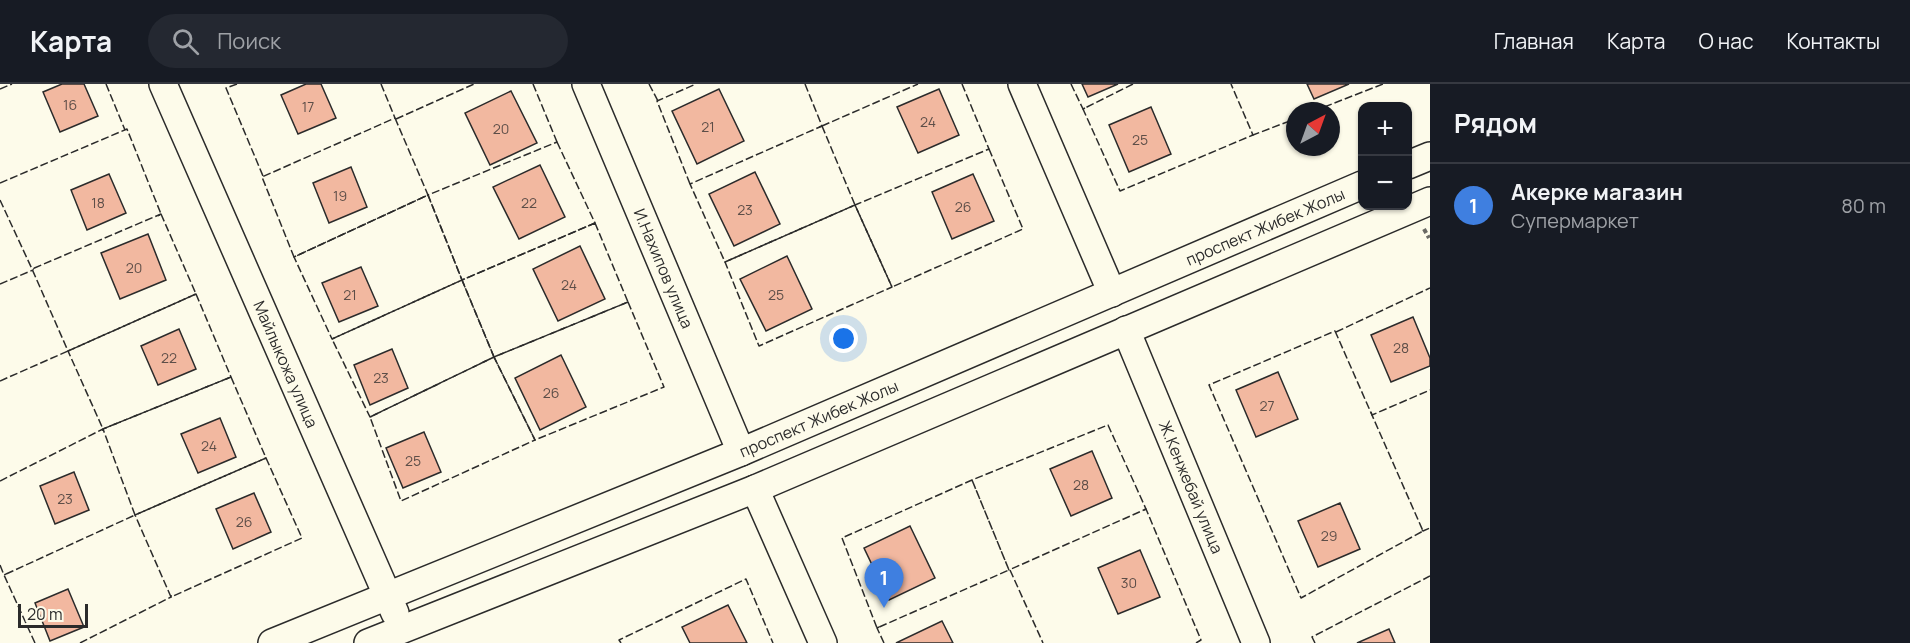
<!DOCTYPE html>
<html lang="ru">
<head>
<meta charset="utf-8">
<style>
  :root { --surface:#171b24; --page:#242831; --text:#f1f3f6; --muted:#9ea1a6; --line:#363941; --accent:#c62828 }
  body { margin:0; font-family:Manrope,sans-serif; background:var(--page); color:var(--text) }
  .controls { position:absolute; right:18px; top:18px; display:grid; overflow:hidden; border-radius:12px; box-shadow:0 2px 4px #0004 }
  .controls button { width:54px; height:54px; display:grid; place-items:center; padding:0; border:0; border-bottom:2px solid var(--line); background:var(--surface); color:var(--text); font:30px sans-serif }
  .compass { position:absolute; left:1286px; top:18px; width:54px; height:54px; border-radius:50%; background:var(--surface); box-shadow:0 2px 4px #0004; rotate:41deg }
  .scale { position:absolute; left:18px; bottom:15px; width:70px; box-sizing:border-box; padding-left:6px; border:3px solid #2b2b2b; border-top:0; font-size:16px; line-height:21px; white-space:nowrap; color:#2b2b2b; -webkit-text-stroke:4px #fdfbea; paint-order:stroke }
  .you { position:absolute; left:844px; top:255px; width:21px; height:21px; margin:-15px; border:4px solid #fff; border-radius:50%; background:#1a73e8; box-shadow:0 0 0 9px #1a73e833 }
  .badge { display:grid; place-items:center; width:39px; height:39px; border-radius:50%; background:var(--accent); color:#fff; font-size:20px; font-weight:700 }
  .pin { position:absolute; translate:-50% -50px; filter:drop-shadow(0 2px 3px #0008) }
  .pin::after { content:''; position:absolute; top:32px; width:21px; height:18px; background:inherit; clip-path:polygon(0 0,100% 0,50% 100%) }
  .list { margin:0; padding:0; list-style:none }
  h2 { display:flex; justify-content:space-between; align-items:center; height:78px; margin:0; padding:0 24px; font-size:26px }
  h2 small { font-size:20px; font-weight:400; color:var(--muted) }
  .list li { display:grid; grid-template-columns:39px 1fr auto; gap:18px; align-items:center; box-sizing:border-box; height:84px; padding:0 24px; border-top:2px solid var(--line) }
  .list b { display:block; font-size:22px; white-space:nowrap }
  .list p { margin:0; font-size:20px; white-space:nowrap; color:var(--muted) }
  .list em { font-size:20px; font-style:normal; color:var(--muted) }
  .icon { flex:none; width:33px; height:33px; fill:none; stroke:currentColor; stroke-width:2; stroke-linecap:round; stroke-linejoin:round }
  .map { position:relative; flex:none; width:1430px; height:559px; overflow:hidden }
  header { display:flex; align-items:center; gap:36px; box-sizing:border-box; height:84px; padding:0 30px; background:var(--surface); border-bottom:2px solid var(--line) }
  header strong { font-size:28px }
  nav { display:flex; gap:33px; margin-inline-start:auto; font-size:21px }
  .search { width:420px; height:54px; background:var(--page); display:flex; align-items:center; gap:15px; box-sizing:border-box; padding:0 21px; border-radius:33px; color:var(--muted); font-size:22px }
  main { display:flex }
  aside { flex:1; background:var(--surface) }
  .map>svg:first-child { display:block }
  .building { fill:#f2b8a0; stroke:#2b2b2b; stroke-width:1.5 }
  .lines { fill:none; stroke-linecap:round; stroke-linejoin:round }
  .minor-casing { stroke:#2b2b2b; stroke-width:30 }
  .path { stroke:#6a6964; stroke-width:4; stroke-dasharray:4.5 3; stroke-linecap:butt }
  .minor { stroke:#fdfbea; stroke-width:27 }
  .fence { stroke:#2b2b2b; stroke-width:1.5; stroke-dasharray:8 3; stroke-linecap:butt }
  .labels { text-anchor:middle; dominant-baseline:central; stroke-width:4.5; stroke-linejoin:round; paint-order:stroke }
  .number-label { font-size:14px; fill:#5d4e48 }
  .street-label { font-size:16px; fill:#2b2b2b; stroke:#fdfbea }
</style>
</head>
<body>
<header>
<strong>Карта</strong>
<div class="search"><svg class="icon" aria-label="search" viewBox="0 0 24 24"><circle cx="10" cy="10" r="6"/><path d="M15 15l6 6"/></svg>Поиск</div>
<nav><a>Главная</a><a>Карта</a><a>О нас</a><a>Контакты</a></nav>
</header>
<main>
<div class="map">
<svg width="1430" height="559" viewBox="0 0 1430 559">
  <rect width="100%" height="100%" fill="#fdfbea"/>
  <g class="building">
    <path d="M 62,0 L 84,0 L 98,32 L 60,48 L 43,8 Z"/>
    <path d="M 306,0 L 321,0 L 336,34 L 298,50 L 281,11 Z"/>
    <path d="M 1082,0 L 1118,0 L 1088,13 Z"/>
    <path d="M 1307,0 L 1349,0 L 1314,15 Z"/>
    <path d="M 719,5 L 744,57 L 697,80 L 672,27 Z"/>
    <path d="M 939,5 L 959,51 L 918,69 L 897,23 Z"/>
    <path d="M 511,7 L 537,59 L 490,81 L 465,29 Z"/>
    <path d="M 1151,23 L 1171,70 L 1129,88 L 1109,41 Z"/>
    <path d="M 540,81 L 565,133 L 519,155 L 493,103 Z"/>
    <path d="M 351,83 L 367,123 L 329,139 L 313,99 Z"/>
    <path d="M 755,88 L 780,140 L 734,162 L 709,110 Z"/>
    <path d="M 109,90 L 126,129 L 87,146 L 71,106 Z"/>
    <path d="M 973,90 L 994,137 L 952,155 L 932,108 Z"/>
    <path d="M 148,150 L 166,196 L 120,215 L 101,169 Z"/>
    <path d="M 580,162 L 605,215 L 558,237 L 533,185 Z"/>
    <path d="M 787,172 L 812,225 L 766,247 L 740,195 Z"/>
    <path d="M 361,183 L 378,222 L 339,238 L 322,199 Z"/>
    <path d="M 1413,233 L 1430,274 L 1430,282 L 1391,298 L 1371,251 Z"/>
    <path d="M 179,245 L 196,285 L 158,301 L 141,262 Z"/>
    <path d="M 392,265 L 408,304 L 370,321 L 354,281 Z"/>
    <path d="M 561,271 L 586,323 L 540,346 L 515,294 Z"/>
    <path d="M 1278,288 L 1298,335 L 1256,353 L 1236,306 Z"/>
    <path d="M 220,334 L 236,373 L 198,389 L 181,350 Z"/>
    <path d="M 424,348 L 441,388 L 403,404 L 386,364 Z"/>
    <path d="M 1092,367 L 1112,414 L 1071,432 L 1050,385 Z"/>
    <path d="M 74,388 L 89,426 L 55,440 L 40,402 Z"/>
    <path d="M 254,409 L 271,448 L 233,465 L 216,425 Z"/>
    <path d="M 1340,419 L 1360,465 L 1318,483 L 1298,437 Z"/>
    <path d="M 910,442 L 935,494 L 889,516 L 864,464 Z"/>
    <path d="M 1140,466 L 1160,513 L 1118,530 L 1098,484 Z"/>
    <path d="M 68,505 L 84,543 L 50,557 L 35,519 Z"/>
    <path d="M 728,521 L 747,559 L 690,559 L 682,543 Z"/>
    <path d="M 942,537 L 953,559 L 896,559 Z"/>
    <path d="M 1389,545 L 1395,559 L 1357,559 Z"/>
  </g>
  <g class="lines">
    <defs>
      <g id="minor">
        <path id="s1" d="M 163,0 L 395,529"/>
        <path id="s2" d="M 586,0 L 741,368"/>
        <path d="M 1022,0 L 1112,209"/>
        <path d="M 1408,81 L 1430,72"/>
        <path id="s3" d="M 1126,246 L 1256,559"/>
        <path d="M 755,405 L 823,559"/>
        <path id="s4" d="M 272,559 L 741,368 L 1362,101"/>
        <path d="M 368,559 L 755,405 L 1430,117"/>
      </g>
    </defs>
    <use href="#minor" class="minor-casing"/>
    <path class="path" d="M 1424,145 L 1429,154"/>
    <use href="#minor" class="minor"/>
    <g class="fence">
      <path d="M 106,0 L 125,46"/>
      <path d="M 237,0 L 226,4 L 263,92"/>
      <path d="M 381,0 L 395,34"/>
      <path d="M 533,0 L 557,58"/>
      <path d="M 649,0 L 658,17"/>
      <path d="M 805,0 L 822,42 L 819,43"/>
      <path d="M 962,0 L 989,65"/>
      <path d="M 1071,0 L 1083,25 L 1085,24"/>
      <path d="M 1133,0 L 1083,25 L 1120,107 L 1253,51 L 1231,0"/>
      <path d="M 0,5 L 12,0"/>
      <path d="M 1314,27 L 1383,0"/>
      <path d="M 395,34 L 428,111 L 294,173 L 262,93 Z"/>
      <path d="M 396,35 L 474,0"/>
      <path d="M 822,42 L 855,121 L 725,178 L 690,100 Z"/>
      <path d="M 822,42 L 918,0"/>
      <path d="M 1252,50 L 1253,51 L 1295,35"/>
      <path d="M 557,58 L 595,139 L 462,196 L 428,111 Z"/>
      <path d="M 989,65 L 1023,145 L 892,203 L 855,121 Z"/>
      <path d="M 0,99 L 127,45 L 161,130 L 158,132"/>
      <path d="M 690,100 L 657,17 L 696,0"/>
      <path d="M 428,111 L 462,196 L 332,255 L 294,173 Z"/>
      <path d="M 0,116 L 32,185 L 34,185"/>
      <path d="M 855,121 L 892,203 L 759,262 L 725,178 Z"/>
      <path d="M 161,130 L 196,210 L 68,267 L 32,185 Z"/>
      <path d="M 595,139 L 628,218 L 494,273 L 462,196 Z"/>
      <path d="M 462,196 L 494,273 L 370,333 L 332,255 Z"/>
      <path d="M 0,200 L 33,186"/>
      <path d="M 196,210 L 231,293 L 103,345 L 68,267 Z"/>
      <path d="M 628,218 L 664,303 L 535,356 L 494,273 Z"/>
      <path d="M 1335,247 L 1423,447 L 1301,514 L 1209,301 Z"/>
      <path d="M 1336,248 L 1430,204"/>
      <path d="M 494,273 L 535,356 L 401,417 L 370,333 Z"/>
      <path d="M 231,293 L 266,374 L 135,431 L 103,345 Z"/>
      <path d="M 0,297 L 68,267"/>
      <path d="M 1371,328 L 1372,331 L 1430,306"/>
      <path d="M 266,374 L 302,454 L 171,513 L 135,431 Z"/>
      <path d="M 972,396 L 1009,486 L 877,544 L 842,454 L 972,396 L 1108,341 L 1146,425 L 1009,486 L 972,396"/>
      <path d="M 0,397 L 103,345 L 103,347"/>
      <path d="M 1144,426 L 1146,425 L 1201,556 L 1196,559"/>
      <path d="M 1422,446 L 1423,447 L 1430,444"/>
      <path d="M 0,481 L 4,491 L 6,490"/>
      <path d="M 1010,486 L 1043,559"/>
      <path d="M 879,543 L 877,544 L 884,559"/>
      <path d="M 35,559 L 4,491 L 135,431"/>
      <path d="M 80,559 L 171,513 L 171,511"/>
      <path d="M 621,559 L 619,556 L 746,495 L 773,559"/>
      <path d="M 1315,559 L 1312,553 L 1430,492"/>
    </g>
  </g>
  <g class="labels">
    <g class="number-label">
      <text x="70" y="20">16</text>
      <text x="308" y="22">17</text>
      <text x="928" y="37">24</text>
      <text x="708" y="42">21</text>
      <text x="501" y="44">20</text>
      <text x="1140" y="55">25</text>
      <text x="340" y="111">19</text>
      <text x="98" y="118">18</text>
      <text x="529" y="118">22</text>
      <text x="963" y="122">26</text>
      <text x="745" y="125">23</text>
      <text x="134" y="183">20</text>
      <text x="569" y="200">24</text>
      <text x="350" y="210">21</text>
      <text x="776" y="210">25</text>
      <text x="1401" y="263">28</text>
      <text x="169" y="273">22</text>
      <text x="381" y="293">23</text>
      <text x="551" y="308">26</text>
      <text x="1267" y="321">27</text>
      <text x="209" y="361">24</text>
      <text x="413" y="376">25</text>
      <text x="1081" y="400">28</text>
      <text x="65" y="414">23</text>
      <text x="244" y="437">26</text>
      <text x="1329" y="451">29</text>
      <text x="1129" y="498">30</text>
    </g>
    <g class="street-label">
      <text stroke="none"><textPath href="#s4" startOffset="1077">проспект Жибек Жолы</textPath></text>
      <text stroke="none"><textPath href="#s2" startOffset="200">И.Нахипов улица</textPath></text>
      <text stroke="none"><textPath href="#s1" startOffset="306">Майлыкожа улица</textPath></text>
      <text stroke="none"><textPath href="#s4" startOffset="591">проспект Жибек Жолы</textPath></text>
      <text stroke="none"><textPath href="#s3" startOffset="170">Ж.Кенжебай улица</textPath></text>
    </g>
  </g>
</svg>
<div class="controls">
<button>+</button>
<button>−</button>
</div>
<svg class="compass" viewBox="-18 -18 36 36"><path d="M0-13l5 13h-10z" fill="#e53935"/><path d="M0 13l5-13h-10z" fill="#9ea1a6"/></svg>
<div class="scale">20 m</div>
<div class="you"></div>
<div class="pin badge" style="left:884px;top:524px;background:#3f7fe0">1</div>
</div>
<aside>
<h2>Рядом<small></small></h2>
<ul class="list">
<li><span class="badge" style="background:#3f7fe0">1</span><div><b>Акерке магазин</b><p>Супермаркет</p></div><em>80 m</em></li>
</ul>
</aside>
</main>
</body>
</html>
